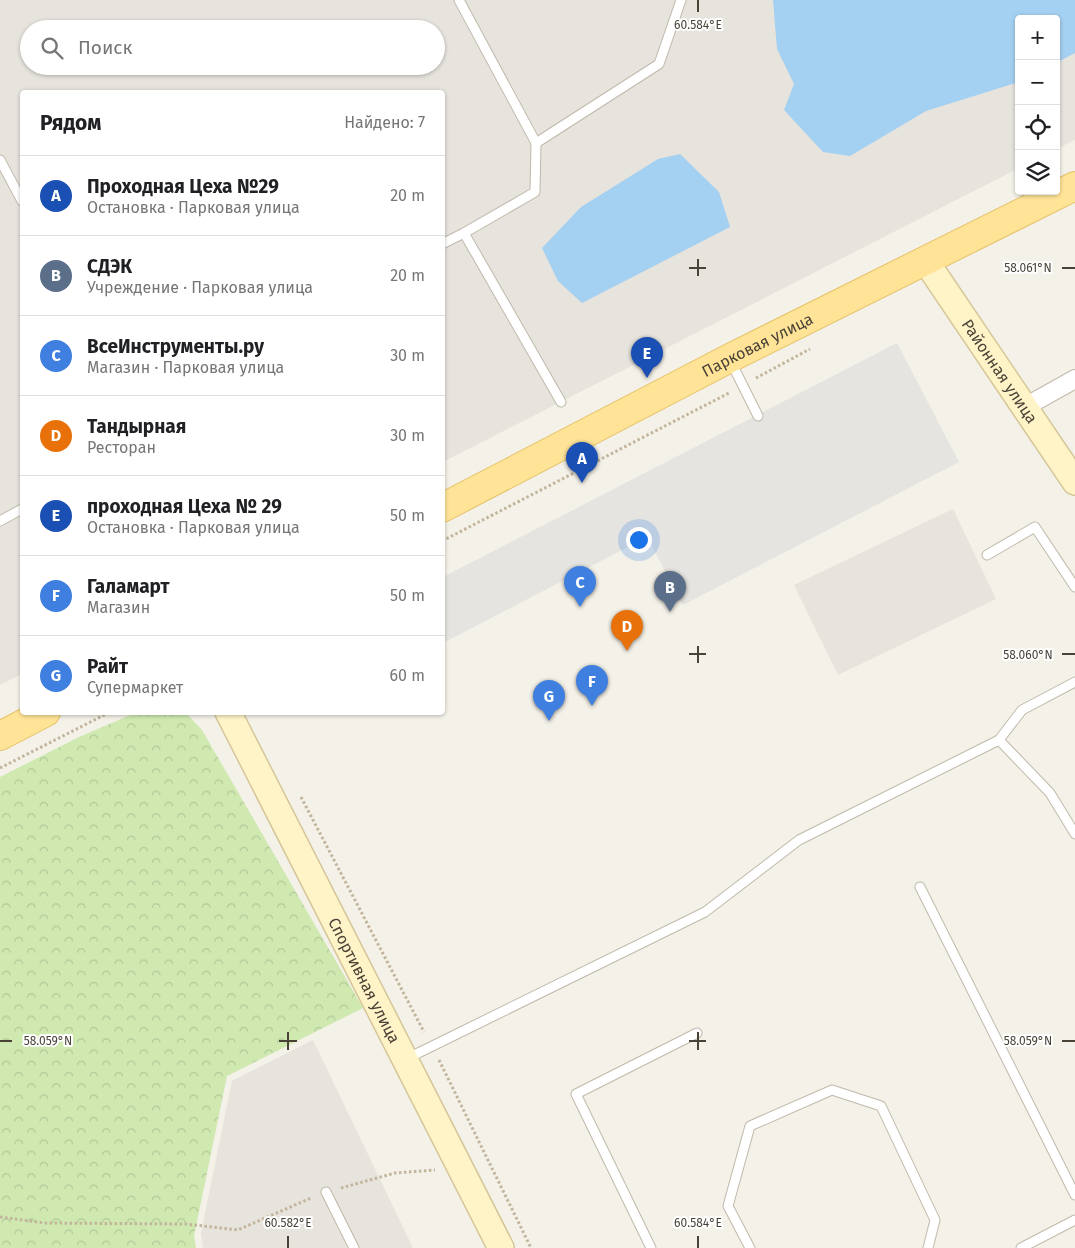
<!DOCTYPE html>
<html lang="ru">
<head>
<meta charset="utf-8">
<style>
  :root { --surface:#fff; --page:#f2f2f2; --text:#202124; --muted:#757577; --line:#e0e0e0; --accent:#fc3e18 }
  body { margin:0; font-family:"Fira Sans",sans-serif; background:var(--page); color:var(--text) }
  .controls { position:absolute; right:15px; top:15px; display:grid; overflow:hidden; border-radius:5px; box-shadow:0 1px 4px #0004 }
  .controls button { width:45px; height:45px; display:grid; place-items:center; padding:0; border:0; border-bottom:1px solid var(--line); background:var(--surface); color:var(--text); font:25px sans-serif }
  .you { position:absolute; left:638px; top:539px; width:18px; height:18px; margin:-12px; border:4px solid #fff; border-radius:50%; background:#1a73e8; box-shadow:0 0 0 8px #1a73e833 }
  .badge { display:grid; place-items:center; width:32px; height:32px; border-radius:50%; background:var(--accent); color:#fff; font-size:16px; font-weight:700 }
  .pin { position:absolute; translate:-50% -41px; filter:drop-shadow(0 1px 2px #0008) }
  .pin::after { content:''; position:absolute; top:26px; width:18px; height:15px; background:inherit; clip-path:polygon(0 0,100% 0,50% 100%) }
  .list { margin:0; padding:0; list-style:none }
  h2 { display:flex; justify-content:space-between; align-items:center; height:65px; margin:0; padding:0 20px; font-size:21px }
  h2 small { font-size:16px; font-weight:400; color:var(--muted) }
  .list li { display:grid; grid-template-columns:32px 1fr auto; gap:15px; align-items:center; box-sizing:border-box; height:80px; padding:0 20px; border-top:1px solid var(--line) }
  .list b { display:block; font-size:19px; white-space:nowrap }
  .list p { margin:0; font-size:16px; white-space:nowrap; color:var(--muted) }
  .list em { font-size:16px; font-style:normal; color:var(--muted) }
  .icon { flex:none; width:28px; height:28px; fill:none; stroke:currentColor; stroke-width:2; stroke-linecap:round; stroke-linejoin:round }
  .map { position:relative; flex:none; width:1075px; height:1248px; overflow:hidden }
  .search { position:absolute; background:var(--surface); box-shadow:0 1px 4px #0004; left:20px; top:20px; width:425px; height:55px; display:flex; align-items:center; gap:12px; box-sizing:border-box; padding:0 18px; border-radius:28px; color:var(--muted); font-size:19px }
  .panel { position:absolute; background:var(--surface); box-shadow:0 1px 4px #0004; left:20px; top:90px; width:425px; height:625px; border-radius:5px }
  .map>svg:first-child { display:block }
  .industrial { fill:#e7e3dd; fill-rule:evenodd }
  .forest { fill:url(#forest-crowns) }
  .parking { fill:#e6e4e0 }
  .water { fill:#a4d0f1 }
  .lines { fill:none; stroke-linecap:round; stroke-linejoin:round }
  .lane-casing { stroke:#c0b9ab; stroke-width:11 }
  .street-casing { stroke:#c0b9ab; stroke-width:20 }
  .secondary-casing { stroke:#d5c698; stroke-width:28 }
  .primary-casing { stroke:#e5c166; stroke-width:30 }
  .path { stroke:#c2b59c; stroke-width:3; stroke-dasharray:2.5 2.5; stroke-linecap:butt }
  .lane { stroke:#fff; stroke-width:9 }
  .street { stroke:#fff; stroke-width:18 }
  .secondary { stroke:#fff3c8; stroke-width:25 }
  .primary { stroke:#ffe397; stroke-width:28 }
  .ticks { fill:none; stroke:#484237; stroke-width:2 }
  .labels { text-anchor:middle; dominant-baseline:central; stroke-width:4; stroke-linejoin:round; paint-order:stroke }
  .street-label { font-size:16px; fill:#484237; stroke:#fff }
  .ticks-label { font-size:12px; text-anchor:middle; fill:#484237; stroke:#fff; stroke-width:4; stroke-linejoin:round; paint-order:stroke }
</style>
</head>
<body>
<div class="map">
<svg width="1075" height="1248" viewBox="0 0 1075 1248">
  <defs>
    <pattern id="forest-crowns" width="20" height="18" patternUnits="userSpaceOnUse" patternTransform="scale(1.25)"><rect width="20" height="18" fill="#cfe9b1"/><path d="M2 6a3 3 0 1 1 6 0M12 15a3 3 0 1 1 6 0" fill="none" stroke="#b3c999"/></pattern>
  </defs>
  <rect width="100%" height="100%" fill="#f4f1e8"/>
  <g class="industrial">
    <path d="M 0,0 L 1075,0 L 1075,140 L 1056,149 L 1056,19 L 1019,19 L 1019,168 L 443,462 L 442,92 L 22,92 L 22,674 L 0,685 ZM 29,29 L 436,29 L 436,66 L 29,66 Z"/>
    <path d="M 953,509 L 996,599 L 838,675 L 794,585 Z"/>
    <path d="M 313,1040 L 413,1248 L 203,1248 L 201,1233 L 232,1081 Z"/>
  </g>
  <path class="forest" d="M 135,713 L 186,713 L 202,730 L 363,1008 L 227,1076 L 194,1236 L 196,1248 L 0,1248 L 0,777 L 79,737 Z"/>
  <path class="parking" d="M 897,343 L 959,462 L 683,605 L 647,537 L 443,643 L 443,577 Z"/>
  <g class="water">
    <path d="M 773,0 L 1075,0 L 1075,53 L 1056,63 L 1056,19 L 1019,19 L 1019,82 L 926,111 L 850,156 L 823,152 L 784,110 L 794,84 L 777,49 Z"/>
    <path d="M 680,154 L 719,192 L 730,227 L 582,303 L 558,281 L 542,248 L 581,207 L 658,159 Z"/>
  </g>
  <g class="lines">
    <defs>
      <g id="lane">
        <path d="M 459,0 L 536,143 L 535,192 L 464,233"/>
        <path d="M 536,143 L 659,64 L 681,0"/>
        <path d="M 0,160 L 22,201"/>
        <path d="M 442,244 L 464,233 L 561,402"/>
        <path d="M 730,360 L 758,416"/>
        <path d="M 0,521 L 22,509"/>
        <path d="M 987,555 L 1035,527 L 1075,587"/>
        <path d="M 999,740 L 1022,710 L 1075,682"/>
        <path d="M 920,887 L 1075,1195"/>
        <path d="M 406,1059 L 705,912 L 799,840 L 999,740 L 1050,793 L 1075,834"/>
        <path d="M 326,1192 L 354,1248"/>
        <path d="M 651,1248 L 576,1094 L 697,1033"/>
        <path d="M 750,1248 L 728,1206 L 750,1126 L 832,1090 L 881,1106 L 935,1220 L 928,1248"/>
        <path d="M 1021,1248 L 1075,1220"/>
      </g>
      <path id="street" d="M 1025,407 L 1075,379"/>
      <g id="secondary">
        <path id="s1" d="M 925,260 L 1075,482"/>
        <path id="s2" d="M 228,712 L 501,1248"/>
      </g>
      <g id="primary">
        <path id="s3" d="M 442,508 L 730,358 L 1075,186"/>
        <path d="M 0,736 L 46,712"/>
      </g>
    </defs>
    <use href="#lane" class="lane-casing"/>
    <use href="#street" class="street-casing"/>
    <use href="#secondary" class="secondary-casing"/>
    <use href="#primary" class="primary-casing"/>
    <g class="path">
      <path d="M 756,378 L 810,349"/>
      <path d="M 442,541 L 729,393"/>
      <path d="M 0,768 L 110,712"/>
      <path d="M 301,797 L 424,1032"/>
      <path d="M 439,1060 L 531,1248"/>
      <path d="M 341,1188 L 395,1173 L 435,1170"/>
      <path d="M 0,1217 L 45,1223 L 186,1224 L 238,1230 L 311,1198"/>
    </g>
    <use href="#lane" class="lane"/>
    <use href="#street" class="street"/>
    <use href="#secondary" class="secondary"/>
    <use href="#primary" class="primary"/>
  </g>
  <path class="ticks" d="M 698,0 L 698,12M 698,259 L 698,276M 689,268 L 706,268M 1062,268 L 1075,268M 698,646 L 698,663M 689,654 L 706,654M 1062,654 L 1075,654M 288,1032 L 288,1050M 698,1032 L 698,1050M 0,1041 L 12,1041M 279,1041 L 297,1041M 689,1041 L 706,1041M 1062,1041 L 1075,1041M 288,1236 L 288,1248M 698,1236 L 698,1248"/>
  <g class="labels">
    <g class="street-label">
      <text stroke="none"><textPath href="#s3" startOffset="355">Парковая улица</textPath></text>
      <text stroke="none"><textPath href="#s1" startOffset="134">Районная улица</textPath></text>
      <text stroke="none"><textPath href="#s2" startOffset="301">Спортивная улица</textPath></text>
    </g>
  </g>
  <g class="ticks-label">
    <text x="698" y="29">60.584°E</text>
    <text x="1028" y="272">58.061°N</text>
    <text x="1028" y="659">58.060°N</text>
    <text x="48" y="1045">58.059°N</text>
    <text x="1028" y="1045">58.059°N</text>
    <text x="288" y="1227">60.582°E</text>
    <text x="698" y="1227">60.584°E</text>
  </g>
</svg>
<div class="controls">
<button>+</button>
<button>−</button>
<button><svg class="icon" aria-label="locate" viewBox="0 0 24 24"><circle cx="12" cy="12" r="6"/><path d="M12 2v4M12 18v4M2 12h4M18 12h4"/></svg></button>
<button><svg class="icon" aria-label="layers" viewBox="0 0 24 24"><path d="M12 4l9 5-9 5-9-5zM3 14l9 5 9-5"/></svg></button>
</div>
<div class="you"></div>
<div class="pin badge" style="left:582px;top:483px;background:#1a4fb4">A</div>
<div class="pin badge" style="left:670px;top:612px;background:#5c6f8a">B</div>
<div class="pin badge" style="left:580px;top:607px;background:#3f7fe0">C</div>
<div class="pin badge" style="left:627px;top:651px;background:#e8710a">D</div>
<div class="pin badge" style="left:647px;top:378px;background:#1a4fb4">E</div>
<div class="pin badge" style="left:592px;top:706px;background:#3f7fe0">F</div>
<div class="pin badge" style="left:549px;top:721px;background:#3f7fe0">G</div>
<div class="search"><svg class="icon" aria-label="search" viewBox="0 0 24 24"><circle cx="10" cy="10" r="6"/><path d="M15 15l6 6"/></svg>Поиск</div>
<section class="panel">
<h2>Рядом<small>Найдено: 7</small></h2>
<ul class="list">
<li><span class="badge" style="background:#1a4fb4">A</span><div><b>Проходная Цеха №29</b><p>Остановка · Парковая улица</p></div><em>20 m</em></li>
<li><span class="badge" style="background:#5c6f8a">B</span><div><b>СДЭК</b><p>Учреждение · Парковая улица</p></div><em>20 m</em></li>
<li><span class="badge" style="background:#3f7fe0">C</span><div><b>ВсеИнструменты.ру</b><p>Магазин · Парковая улица</p></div><em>30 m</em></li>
<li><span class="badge" style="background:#e8710a">D</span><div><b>Тандырная</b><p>Ресторан</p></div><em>30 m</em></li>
<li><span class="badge" style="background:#1a4fb4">E</span><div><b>проходная Цеха № 29</b><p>Остановка · Парковая улица</p></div><em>50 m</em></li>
<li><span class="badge" style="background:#3f7fe0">F</span><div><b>Галамарт</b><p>Магазин</p></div><em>50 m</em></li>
<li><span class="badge" style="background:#3f7fe0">G</span><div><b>Райт</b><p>Супермаркет</p></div><em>60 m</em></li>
</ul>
</section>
</div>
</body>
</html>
